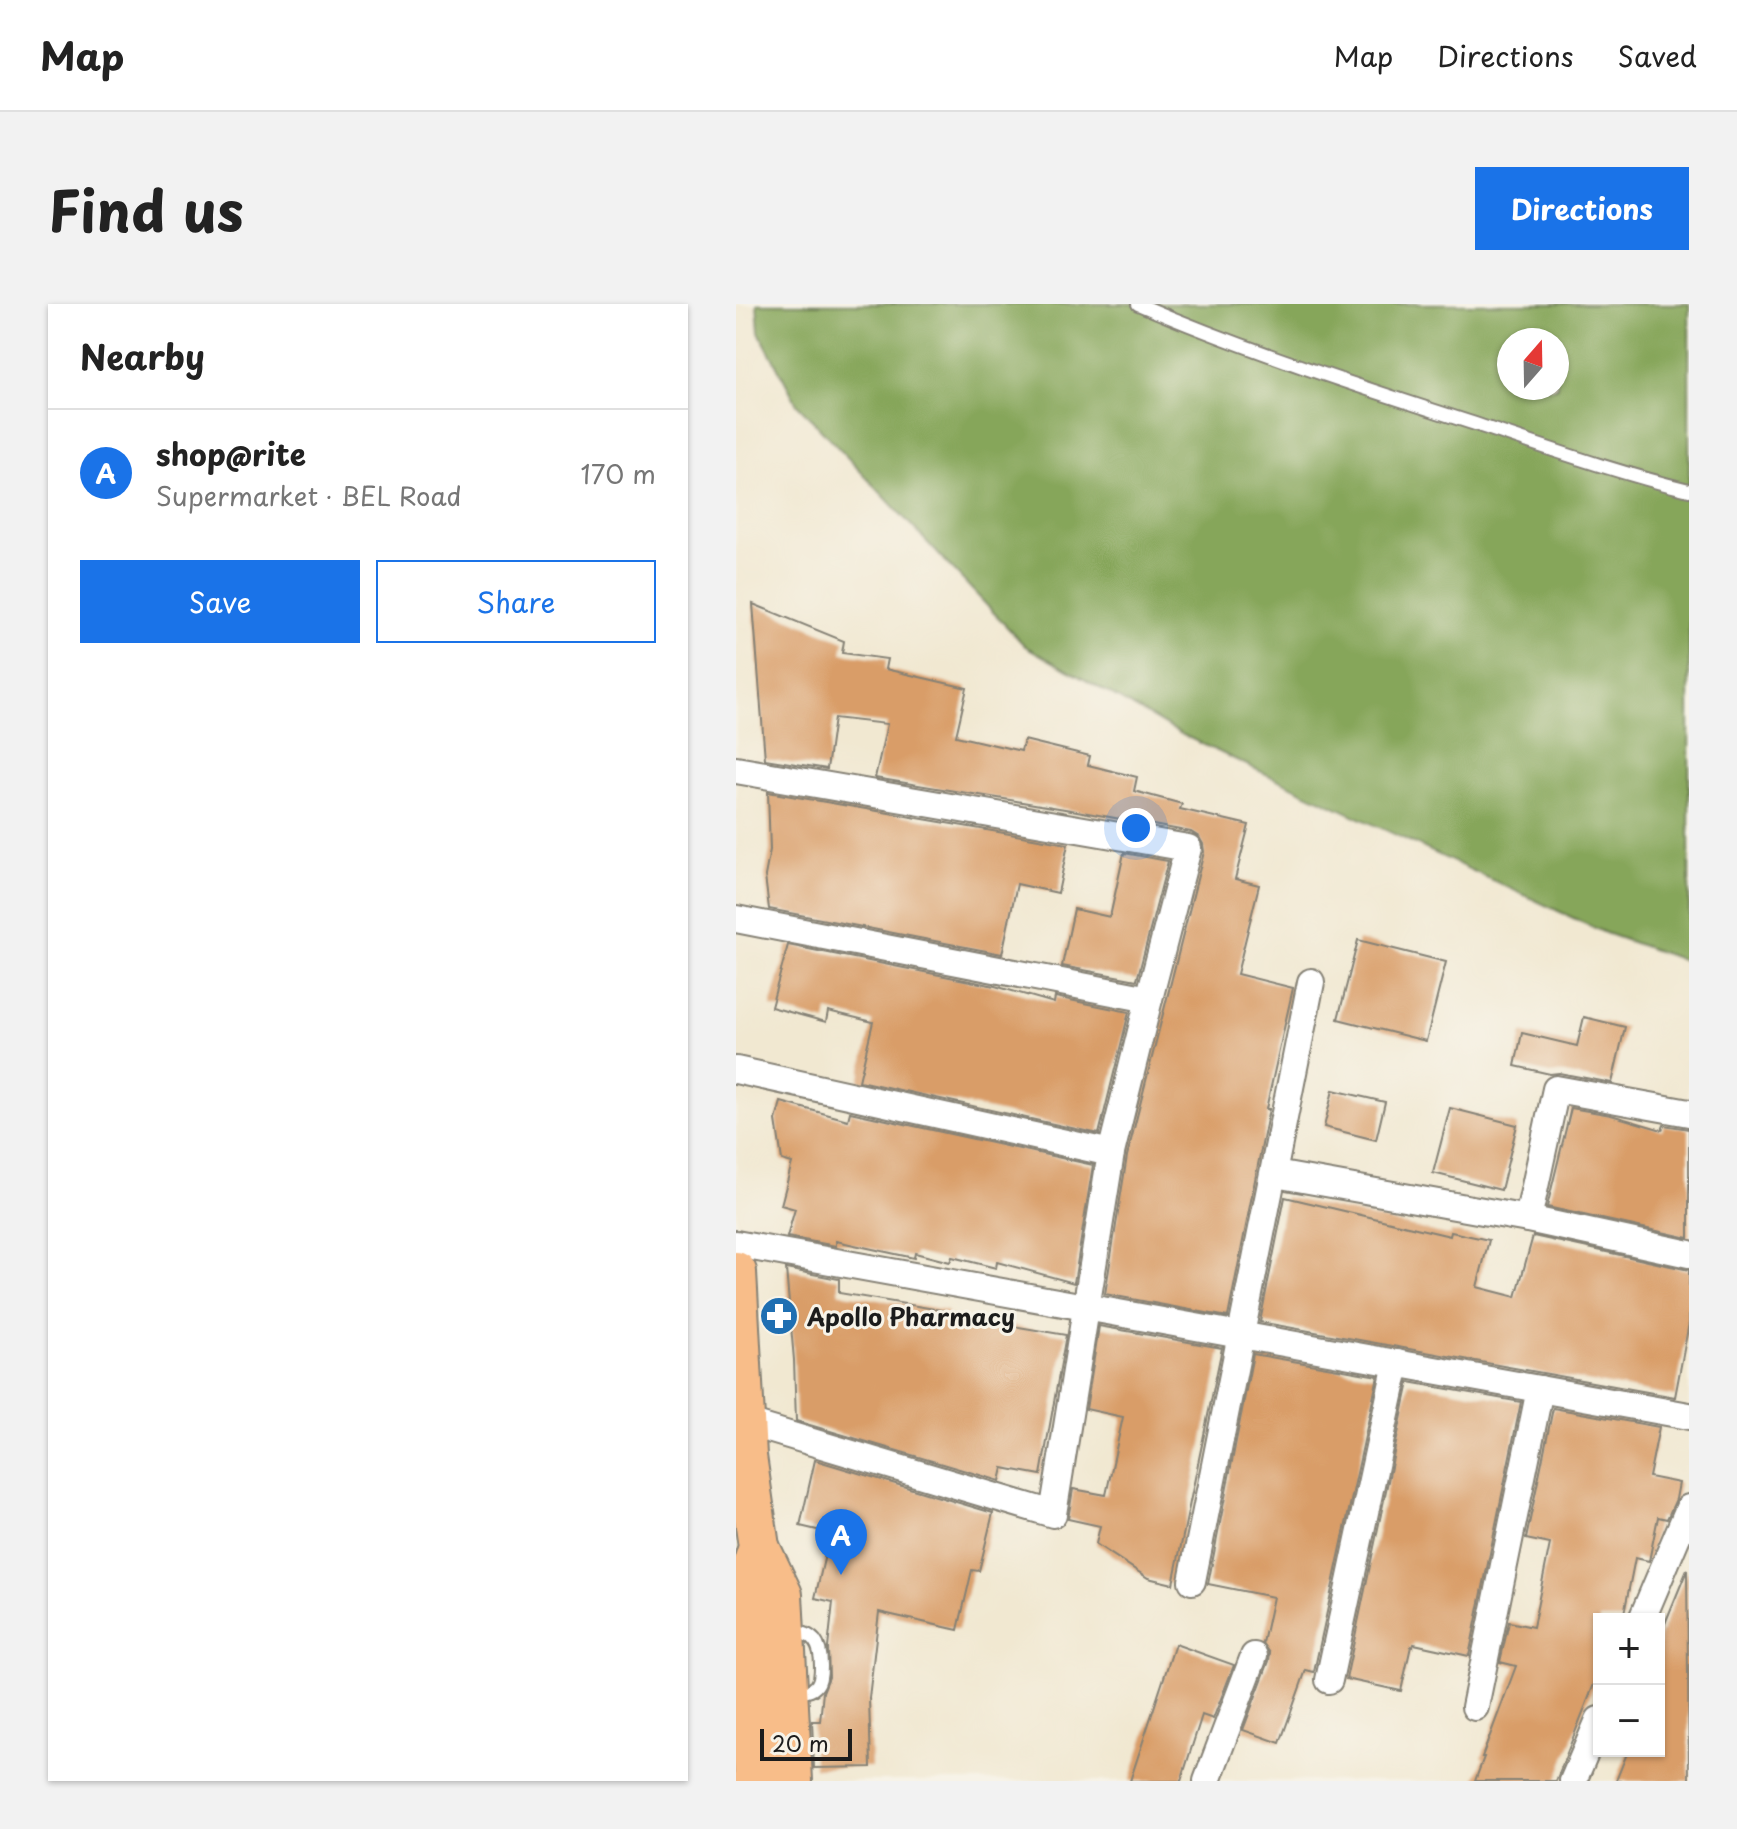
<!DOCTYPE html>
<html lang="en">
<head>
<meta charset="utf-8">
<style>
  :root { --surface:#fff; --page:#f2f2f2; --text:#222; --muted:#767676; --line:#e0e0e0; --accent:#1a73e8 }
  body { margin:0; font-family:"Playpen Sans",sans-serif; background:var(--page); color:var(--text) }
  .controls { position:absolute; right:24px; bottom:24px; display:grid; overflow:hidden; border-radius:0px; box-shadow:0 2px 6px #0004 }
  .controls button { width:72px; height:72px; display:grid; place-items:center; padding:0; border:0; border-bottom:2px solid var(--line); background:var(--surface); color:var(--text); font:40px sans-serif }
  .compass { position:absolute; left:761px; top:24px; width:72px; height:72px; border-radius:50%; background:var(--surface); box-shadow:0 2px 6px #0004; rotate:20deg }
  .scale { position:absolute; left:24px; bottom:20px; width:92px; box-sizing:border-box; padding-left:8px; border:4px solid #1c1c1c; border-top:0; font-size:22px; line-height:28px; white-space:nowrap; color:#1c1c1c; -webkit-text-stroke:6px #f7f3e8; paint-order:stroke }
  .you { position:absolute; left:400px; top:524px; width:28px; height:28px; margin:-20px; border:6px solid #fff; border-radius:50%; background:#1a73e8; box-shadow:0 0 0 12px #1a73e833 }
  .badge { display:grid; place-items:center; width:52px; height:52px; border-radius:50%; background:var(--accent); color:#fff; font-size:26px; font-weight:700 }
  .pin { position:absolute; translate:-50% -66px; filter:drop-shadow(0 2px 4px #0008) }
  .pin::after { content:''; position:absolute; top:42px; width:28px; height:24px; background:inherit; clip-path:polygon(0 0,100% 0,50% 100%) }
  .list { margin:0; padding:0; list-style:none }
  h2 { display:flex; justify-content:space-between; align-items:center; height:104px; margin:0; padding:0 32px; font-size:34px }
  h2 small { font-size:26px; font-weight:400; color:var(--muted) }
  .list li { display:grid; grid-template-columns:52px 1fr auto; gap:24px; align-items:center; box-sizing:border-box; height:128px; padding:0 32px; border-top:2px solid var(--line) }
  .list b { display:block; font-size:30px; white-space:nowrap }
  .list p { margin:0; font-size:26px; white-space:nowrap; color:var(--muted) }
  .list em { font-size:26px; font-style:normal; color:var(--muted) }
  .actions { display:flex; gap:16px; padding:24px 32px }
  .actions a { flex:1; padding:18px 0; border:2px solid var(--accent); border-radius:0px; text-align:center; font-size:28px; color:var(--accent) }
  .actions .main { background:var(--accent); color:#fff }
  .map { position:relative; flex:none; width:953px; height:1477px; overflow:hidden; border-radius:0px }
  header { display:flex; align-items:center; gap:48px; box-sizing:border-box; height:112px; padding:0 40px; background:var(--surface); border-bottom:2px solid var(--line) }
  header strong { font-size:38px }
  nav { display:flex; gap:44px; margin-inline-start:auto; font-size:28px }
  .intro { display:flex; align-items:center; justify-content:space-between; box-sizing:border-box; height:192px; padding:0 48px }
  h1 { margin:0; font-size:56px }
  .button { padding:20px 36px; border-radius:0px; background:var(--accent); color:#fff; font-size:28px; font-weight:700 }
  main { display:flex; gap:48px; padding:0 48px }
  aside { flex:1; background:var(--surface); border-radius:0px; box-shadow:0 2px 6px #0004 }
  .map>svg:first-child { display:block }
  .forest { fill:#86a65a; stroke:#51613b; stroke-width:2; fill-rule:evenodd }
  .building { fill:#d99d68 }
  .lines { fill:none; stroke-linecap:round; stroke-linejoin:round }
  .lane-casing { stroke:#868276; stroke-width:16 }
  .street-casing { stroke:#868276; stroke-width:30 }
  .primary-casing { stroke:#868276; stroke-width:44 }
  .lane { stroke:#fff; stroke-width:12 }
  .street { stroke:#fff; stroke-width:26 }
  .primary { stroke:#f8bd89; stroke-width:40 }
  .labels { text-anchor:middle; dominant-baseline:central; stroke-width:6; stroke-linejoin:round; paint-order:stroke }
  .poi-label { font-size:24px; font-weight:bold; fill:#1c1c1c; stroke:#f7f3e8; text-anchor:start }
</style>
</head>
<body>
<header>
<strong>Map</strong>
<nav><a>Map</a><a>Directions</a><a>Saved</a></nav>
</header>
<div class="intro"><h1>Find us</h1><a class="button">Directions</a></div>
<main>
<aside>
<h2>Nearby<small></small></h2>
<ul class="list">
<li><span class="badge">A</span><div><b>shop@rite</b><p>Supermarket · BEL Road</p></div><em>170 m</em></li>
</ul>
<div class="actions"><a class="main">Save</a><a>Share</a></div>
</aside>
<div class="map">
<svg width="953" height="1477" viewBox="0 0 953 1477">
  <rect width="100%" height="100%" fill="#f7f3e8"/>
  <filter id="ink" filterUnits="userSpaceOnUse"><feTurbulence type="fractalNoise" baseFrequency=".0125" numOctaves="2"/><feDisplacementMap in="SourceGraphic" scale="16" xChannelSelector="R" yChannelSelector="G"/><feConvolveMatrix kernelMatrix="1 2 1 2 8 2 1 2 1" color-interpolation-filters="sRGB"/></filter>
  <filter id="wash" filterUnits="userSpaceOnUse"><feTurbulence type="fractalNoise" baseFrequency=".006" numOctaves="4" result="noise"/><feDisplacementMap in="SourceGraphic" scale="32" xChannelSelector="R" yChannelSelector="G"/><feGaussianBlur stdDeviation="1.8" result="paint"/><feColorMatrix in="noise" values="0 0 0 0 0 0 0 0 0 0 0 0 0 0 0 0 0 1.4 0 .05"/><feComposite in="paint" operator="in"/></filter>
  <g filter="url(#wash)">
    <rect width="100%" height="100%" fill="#f1e8d1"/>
    <path class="forest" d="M 21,0 L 953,0 L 953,658 L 869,629 L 447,431 L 289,342 L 61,100 L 23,28 ZM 773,36 L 821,36 L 821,84 L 773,84 Z"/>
    <g id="blocks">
      <g class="building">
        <path d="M 17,300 L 108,337 L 106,349 L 151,355 L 149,365 L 231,384 L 220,432 L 285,447 L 288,436 L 354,452 L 352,461 L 401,473 L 398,487 L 446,500 L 444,505 L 513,521 L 499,575 L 523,581 L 501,670 L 557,684 L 530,805 L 533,805 L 492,1013 L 369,990 L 391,852 L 468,548 L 467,540 L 463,533 L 455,528 L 341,507 L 139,474 L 151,420 L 98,414 L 91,465 L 29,455 Z"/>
        <path d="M 32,488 L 332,540 L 322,589 L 281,580 L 266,650 L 33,605 L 29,572 L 34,546 Z"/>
        <path d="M 388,549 L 432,557 L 401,676 L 326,662 L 338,605 L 374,613 Z"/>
        <path d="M 622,636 L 710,658 L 690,737 L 602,715 Z"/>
        <path d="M 52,641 L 259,682 L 318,699 L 319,693 L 393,708 L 363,830 L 123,777 L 137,718 L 92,707 L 90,718 L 35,703 Z"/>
        <path d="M 848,713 L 889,723 L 876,779 L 823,769 L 814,770 L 779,762 L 786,729 L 841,742 Z"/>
        <path d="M 597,786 L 649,798 L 640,836 L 588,823 Z"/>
        <path d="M 45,798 L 112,816 L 114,808 L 357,861 L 338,979 L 261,958 L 260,964 L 216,953 L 214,958 L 179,949 L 178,954 L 100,937 L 100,942 L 51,933 L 59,905 L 45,901 L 56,859 L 46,856 L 40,816 Z"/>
        <path d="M 714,804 L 781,821 L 765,886 L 697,869 Z"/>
        <path d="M 835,804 L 875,811 L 926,826 L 928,821 L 953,825 L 953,934 L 811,903 Z"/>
        <path d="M 549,893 L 714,932 L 715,928 L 753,936 L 741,983 L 780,993 L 797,932 L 953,966 L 953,1019 L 939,1093 L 524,1018 Z"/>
        <path d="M 50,965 L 103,975 L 103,989 L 211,1007 L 211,1011 L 330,1031 L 305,1171 L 267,1164 L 264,1177 L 60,1117 L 58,1056 Z"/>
        <path d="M 363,1022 L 486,1044 L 437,1280 L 412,1274 L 360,1240 L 364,1222 L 332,1215 L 337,1185 L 370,1191 L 387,1113 L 350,1105 Z"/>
        <path d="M 517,1050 L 642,1072 L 578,1368 L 570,1366 L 544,1439 L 507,1426 L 533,1357 L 534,1349 L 527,1339 L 537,1293 L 472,1280 Z"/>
        <path d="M 673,1078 L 785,1098 L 733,1352 L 678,1340 L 677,1343 L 675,1342 L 665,1387 L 610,1375 Z"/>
        <path d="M 817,1104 L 923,1123 L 913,1173 L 943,1179 L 940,1195 L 931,1215 L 922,1213 L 913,1257 L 899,1254 L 887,1315 L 863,1315 L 863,1361 L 860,1375 L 820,1477 L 739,1477 L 748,1453 L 746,1453 L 780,1362 L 764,1358 L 773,1318 L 797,1323 L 814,1240 L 790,1235 Z"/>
        <path d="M 79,1156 L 257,1209 L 243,1267 L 236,1266 L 222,1326 L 143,1308 L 133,1394 L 135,1463 L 78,1464 L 76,1417 L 84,1417 L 87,1388 L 93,1373 L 92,1344 L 97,1298 L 79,1294 L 94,1229 L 64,1222 Z"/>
        <path d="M 951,1266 L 953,1477 L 880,1477 L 892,1447 L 923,1447 L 923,1334 Z"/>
        <path d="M 439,1340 L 498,1361 L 477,1415 L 466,1411 L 445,1477 L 394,1477 Z"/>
      </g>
    </g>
  </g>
  <g filter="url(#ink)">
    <use href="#blocks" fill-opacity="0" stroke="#868276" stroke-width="2"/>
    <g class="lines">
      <defs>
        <g id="lane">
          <path d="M 402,0 C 510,46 621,82 733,118 C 806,142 878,168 953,186"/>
          <path d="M 55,1327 C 78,1329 85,1339 85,1362 C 85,1368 85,1376 81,1381 C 75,1389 65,1388 56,1388"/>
        </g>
        <g id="street">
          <path d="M 0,466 L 452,544 L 413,695"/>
          <path d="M 0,615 L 413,695 L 375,849"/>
          <path d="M 0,766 L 375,849 L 317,1210 L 9,1118"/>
          <path d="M 539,870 L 792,915 L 953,950"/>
          <path d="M 792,915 L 820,785 L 953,809"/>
          <path d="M 0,940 L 953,1112"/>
          <path d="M 456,1277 L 575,678"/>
          <path d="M 906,1315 L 953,1204"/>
          <path d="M 593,1376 L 661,1059"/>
          <path d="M 739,1403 L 804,1085"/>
          <path d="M 471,1477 L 518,1352"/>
          <path d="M 837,1477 L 863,1416"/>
        </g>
        <g id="primary">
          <path d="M 0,968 L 10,1152 L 23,1243 L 9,1287 L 19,1477"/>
          <path d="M 23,1243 L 46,1291 L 56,1477"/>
        </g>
      </defs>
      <use href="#lane" class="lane-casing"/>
      <use href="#street" class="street-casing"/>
      <use href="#primary" class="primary-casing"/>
      <use href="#lane" class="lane"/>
      <use href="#street" class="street"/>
      <use href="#primary" class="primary"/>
    </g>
  </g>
  <defs>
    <symbol id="pharmacy-disc" viewBox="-11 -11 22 22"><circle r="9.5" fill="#1f6fb2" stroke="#f7f3e8"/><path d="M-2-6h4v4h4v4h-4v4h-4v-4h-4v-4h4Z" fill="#fff"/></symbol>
  </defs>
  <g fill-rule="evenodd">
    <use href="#pharmacy-disc" x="21" y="990" width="44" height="44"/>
  </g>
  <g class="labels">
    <g class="poi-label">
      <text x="71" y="1012">Apollo Pharmacy</text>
    </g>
  </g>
</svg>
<div class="controls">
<button>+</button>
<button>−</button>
</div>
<svg class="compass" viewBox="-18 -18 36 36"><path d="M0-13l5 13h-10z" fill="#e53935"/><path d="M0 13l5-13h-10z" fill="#767676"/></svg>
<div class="scale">20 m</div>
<div class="you"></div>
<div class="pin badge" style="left:105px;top:1271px">A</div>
</div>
</main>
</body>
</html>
